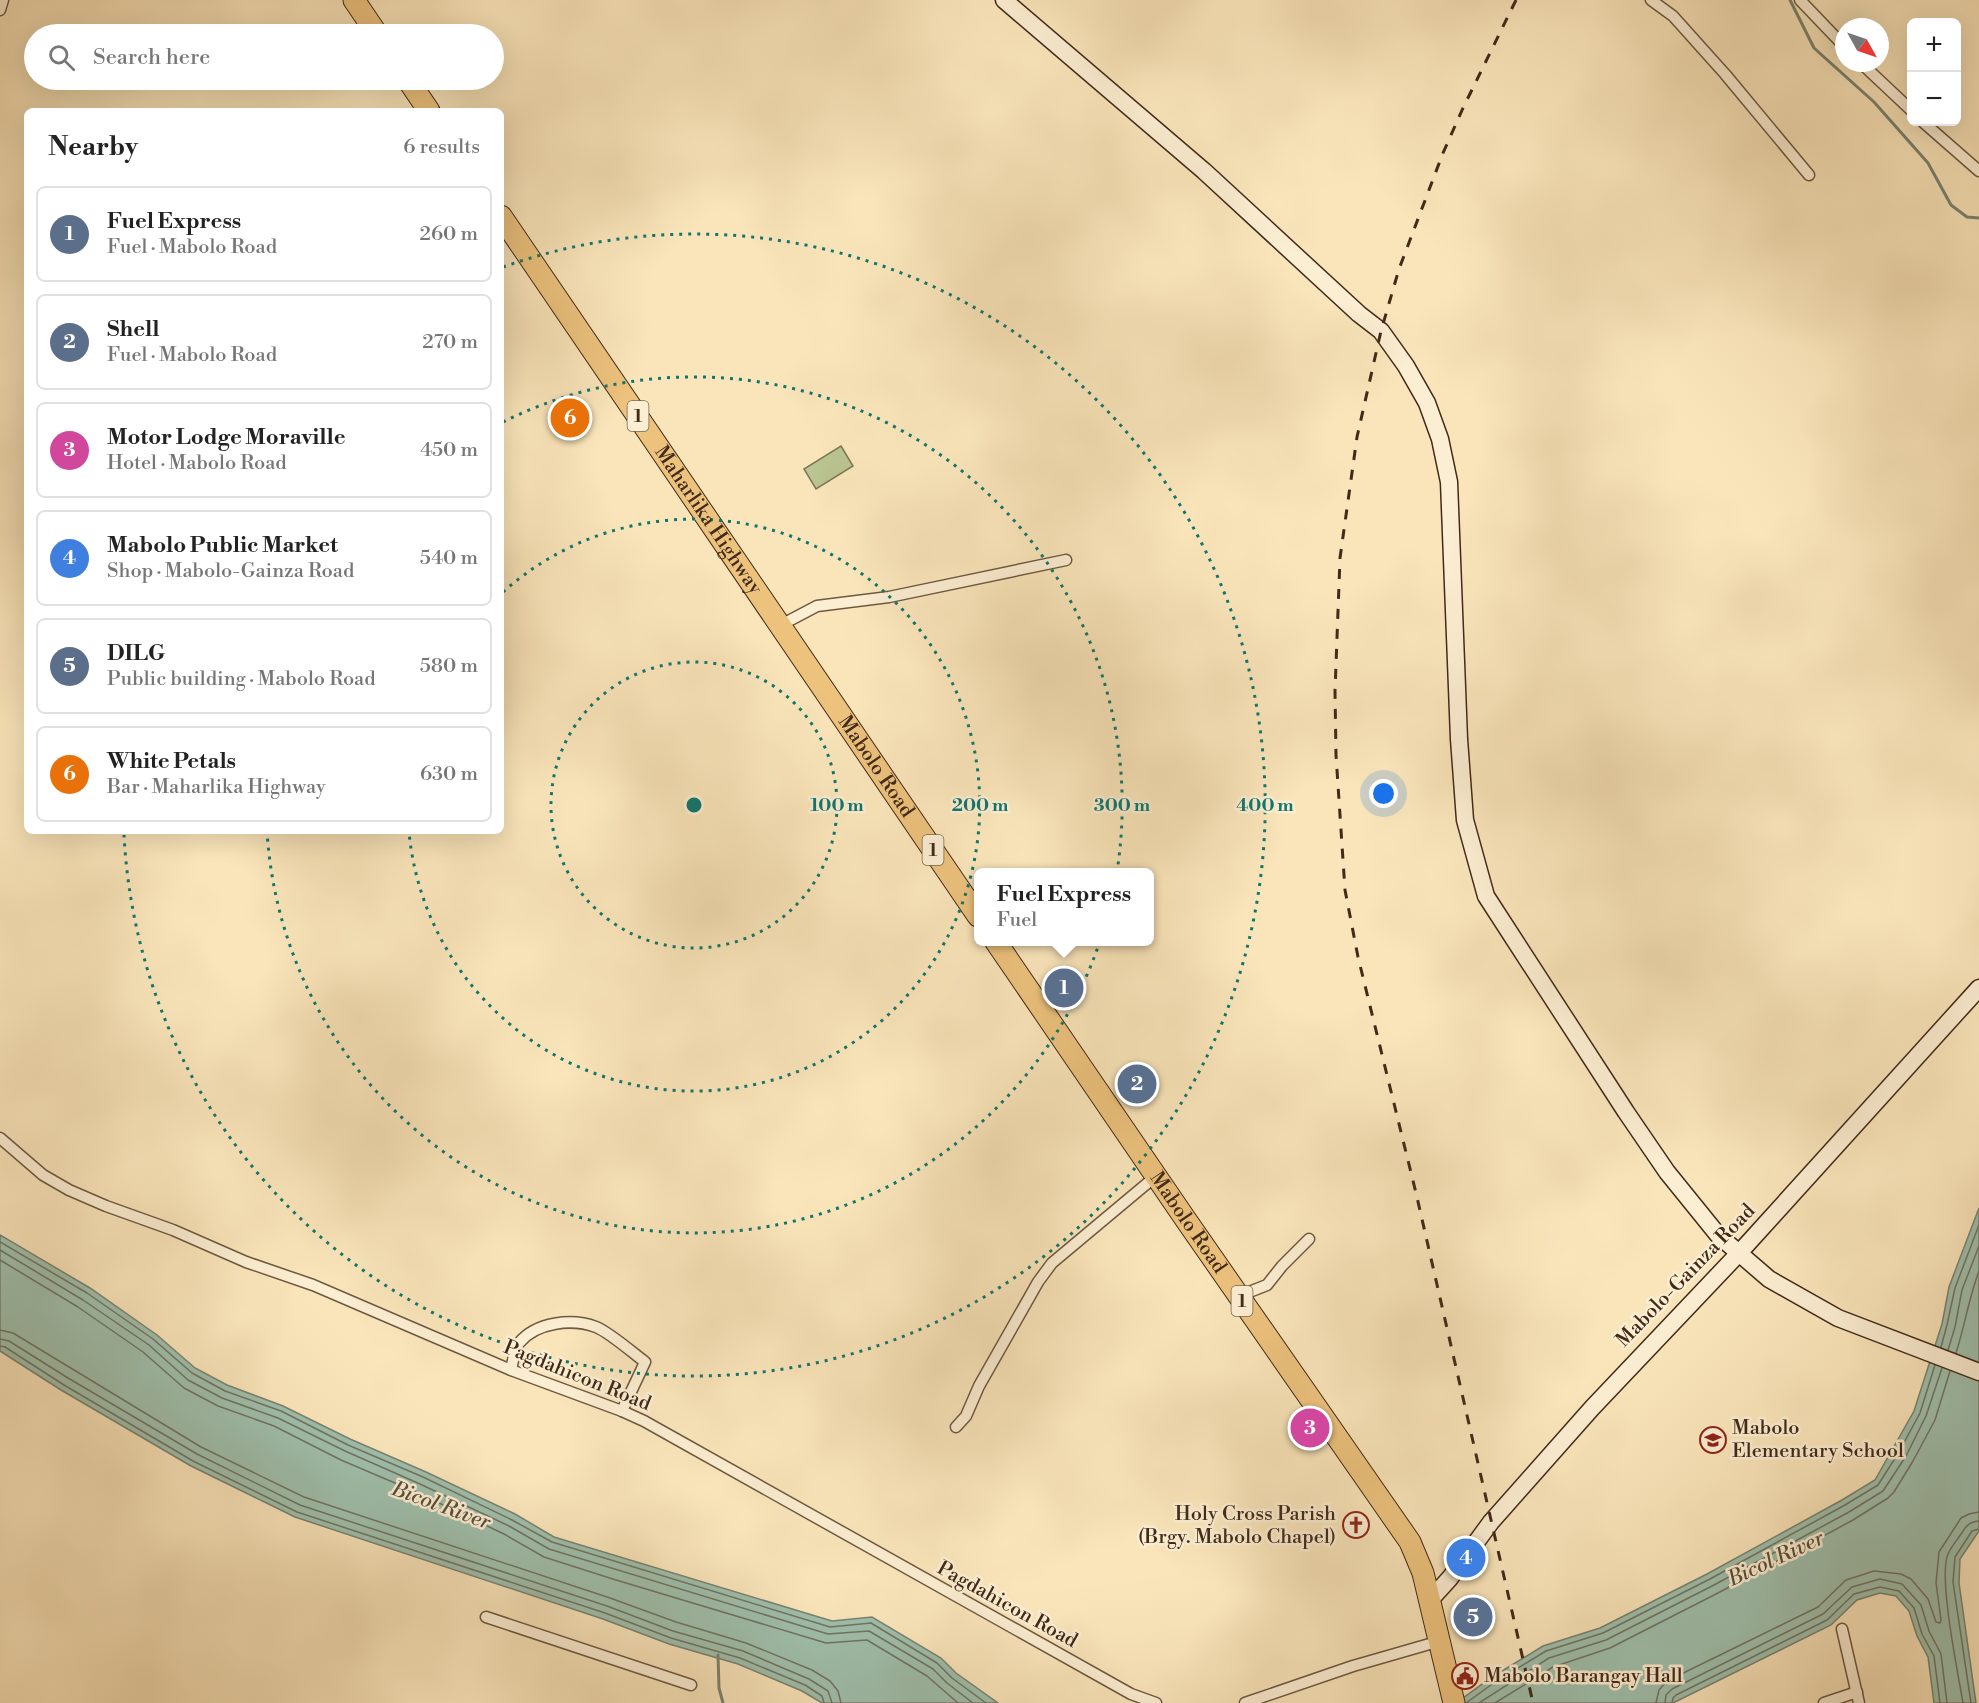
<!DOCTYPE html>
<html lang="en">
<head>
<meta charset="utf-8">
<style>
  :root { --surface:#fff; --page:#f6f6f6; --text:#222; --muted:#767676; --line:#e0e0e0; --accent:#ea580c }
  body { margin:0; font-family:"Libre Bodoni",serif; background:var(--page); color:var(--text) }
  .controls { position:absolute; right:18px; top:18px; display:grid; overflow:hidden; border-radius:9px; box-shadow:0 6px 24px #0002 }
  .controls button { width:54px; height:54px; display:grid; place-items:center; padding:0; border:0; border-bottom:2px solid var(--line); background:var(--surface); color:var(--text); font:30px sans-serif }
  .compass { position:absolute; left:1835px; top:18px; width:54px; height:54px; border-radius:50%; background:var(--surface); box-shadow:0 6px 24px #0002; rotate:130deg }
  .you { position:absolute; left:1384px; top:794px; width:21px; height:21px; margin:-15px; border:4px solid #fff; border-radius:50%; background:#1a73e8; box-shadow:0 0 0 9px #1a73e833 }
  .badge { display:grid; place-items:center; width:39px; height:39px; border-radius:50%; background:var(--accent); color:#fff; font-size:20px; font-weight:700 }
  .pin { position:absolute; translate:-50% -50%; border:3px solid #fff; box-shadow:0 2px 6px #0006 }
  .popup { position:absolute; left:974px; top:868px; width:180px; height:78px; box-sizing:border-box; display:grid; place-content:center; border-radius:9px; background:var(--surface); filter:drop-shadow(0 2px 4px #0005); font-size:20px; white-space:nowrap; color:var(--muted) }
  .popup b { font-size:22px; color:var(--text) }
  .popup::after { content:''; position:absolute; left:50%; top:100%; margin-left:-12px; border:12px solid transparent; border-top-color:var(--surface) }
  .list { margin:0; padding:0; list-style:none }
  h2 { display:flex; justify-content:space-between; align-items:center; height:78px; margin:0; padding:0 24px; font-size:26px }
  h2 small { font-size:20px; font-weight:400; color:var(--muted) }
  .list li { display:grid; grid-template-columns:39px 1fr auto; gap:18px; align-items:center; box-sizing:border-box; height:96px; margin:0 12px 12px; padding:0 12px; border:2px solid var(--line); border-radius:9px }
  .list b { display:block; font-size:22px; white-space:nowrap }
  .list p { margin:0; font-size:20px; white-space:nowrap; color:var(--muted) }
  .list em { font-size:20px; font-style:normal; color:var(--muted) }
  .icon { flex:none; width:33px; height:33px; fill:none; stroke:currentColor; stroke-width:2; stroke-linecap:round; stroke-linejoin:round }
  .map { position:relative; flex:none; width:1979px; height:1703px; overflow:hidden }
  .search { position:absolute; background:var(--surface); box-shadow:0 6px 24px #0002; left:24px; top:24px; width:480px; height:66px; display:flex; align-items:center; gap:15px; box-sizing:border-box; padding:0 21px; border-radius:33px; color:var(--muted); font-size:22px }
  .panel { position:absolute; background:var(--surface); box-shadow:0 6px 24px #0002; left:24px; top:108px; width:480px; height:726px; border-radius:9px }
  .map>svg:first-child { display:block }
  .green { fill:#bac592; stroke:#7d7856; stroke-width:1.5 }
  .water { fill:#9fbfac; stroke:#798371; stroke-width:1.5 }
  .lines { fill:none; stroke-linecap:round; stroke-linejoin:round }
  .shore { stroke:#707462; stroke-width:1.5 }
  .stream { stroke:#798371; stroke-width:3 }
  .street-casing { stroke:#6e5941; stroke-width:13 }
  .secondary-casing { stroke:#402a19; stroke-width:19 }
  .highway-casing { stroke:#402a19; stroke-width:23 }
  .street { stroke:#fceed2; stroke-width:10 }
  .secondary { stroke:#fceed2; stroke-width:16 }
  .highway { stroke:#edc27d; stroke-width:21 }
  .rail { stroke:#402a19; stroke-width:3; stroke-dasharray:10 10; stroke-linecap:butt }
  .ring { fill:none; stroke:#0f766e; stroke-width:3; stroke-dasharray:3 6 }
  .labels { text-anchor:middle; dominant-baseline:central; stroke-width:5; stroke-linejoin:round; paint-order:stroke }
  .shield { fill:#fceed2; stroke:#786550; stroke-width:1.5 }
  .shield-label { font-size:18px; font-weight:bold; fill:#402a19 }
  .street-label { font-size:20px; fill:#402a19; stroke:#fceed2 }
  .poi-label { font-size:20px; fill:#402a19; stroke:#fceed2; text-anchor:start }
  .water-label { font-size:21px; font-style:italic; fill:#584f3e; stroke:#fceed2 }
  .centre { fill:#0f766e; stroke:#fceed2; stroke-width:3 }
  .ring-label { font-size:18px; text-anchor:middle; font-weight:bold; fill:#0f766e; stroke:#fceed2; stroke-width:5; stroke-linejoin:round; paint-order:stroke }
</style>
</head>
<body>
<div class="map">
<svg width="1979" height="1703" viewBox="0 0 1979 1703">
  <rect width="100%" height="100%" fill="#fae5ba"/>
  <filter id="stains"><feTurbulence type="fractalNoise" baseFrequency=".00333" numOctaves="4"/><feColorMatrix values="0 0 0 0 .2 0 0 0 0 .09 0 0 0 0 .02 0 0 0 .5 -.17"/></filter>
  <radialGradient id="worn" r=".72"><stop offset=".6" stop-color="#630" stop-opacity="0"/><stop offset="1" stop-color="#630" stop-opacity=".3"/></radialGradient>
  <path class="green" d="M 841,446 L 853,466 L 816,489 L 804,469 Z"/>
  <g class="water">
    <path d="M 1979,1208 L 1979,1531 L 1960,1559 L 1959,1583 L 1976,1703 L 1934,1703 L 1928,1657 L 1917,1636 L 1909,1611 L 1896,1596 L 1880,1593 L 1857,1600 L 1831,1625 L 1673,1703 L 1456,1703 L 1492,1677 L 1543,1646 L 1600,1628 L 1707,1574 L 1842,1500 L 1875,1480 L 1914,1411 L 1942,1324 L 1949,1287 Z"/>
    <path d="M 0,1235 L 90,1288 L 157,1335 L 195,1368 L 227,1385 L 283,1406 L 350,1439 L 426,1472 L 515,1514 L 554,1537 L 832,1621 L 872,1617 L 941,1658 L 956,1673 L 998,1703 L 822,1703 L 802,1691 L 738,1664 L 669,1644 L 603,1619 L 295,1517 L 191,1466 L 61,1390 L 0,1351 Z"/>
  </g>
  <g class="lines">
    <g class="shore">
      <path d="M 0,1242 L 87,1293 L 153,1339 L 192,1373 L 225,1391 L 281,1411 L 348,1445 L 423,1477 L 512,1520 L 552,1542 L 830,1627 L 871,1623 L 937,1663 L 952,1678 L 986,1703"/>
      <path d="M 0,1250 L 83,1300 L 149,1345 L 188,1380 L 222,1398 L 278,1418 L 345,1451 L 420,1484 L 509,1526 L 549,1549 L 828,1634 L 869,1631 L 933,1669 L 947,1683 L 973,1703"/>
      <path d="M 0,1260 L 78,1307 L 143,1352 L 184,1388 L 218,1406 L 274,1426 L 341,1460 L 416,1492 L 504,1534 L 544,1557 L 616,1580 L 826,1643 L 867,1640 L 927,1676 L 958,1703"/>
      <path d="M 0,1330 L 13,1333 L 201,1447 L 304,1497 L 610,1598 L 676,1622 L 746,1643 L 812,1670 L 830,1681 L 838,1691 L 841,1703"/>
      <path d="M 0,1339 L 9,1341 L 68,1378 L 197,1454 L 300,1505 L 607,1606 L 673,1631 L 743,1651 L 809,1679 L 828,1691 L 832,1703"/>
      <path d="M 0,1346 L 5,1347 L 64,1385 L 193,1461 L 297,1512 L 605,1613 L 671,1638 L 740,1658 L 805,1685 L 822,1696 L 824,1703"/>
      <path d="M 1941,1347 L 1947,1325 L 1955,1288 L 1979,1225"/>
      <path d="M 1948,1350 L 1955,1327 L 1962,1290 L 1979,1246"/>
      <path d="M 1956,1353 C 1965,1325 1969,1297 1979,1271"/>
      <path d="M 1466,1703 L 1495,1682 L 1546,1651 L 1603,1633 L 1710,1579 L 1845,1505 L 1878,1485 L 1899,1452 L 1920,1413 L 1935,1365"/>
      <path d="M 1479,1703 L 1549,1658 L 1606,1640 L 1714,1585 L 1849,1512 L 1883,1491 L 1906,1456 L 1926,1416 L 1942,1368"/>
      <path d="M 1495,1703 L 1553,1667 L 1610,1648 L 1718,1593 L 1853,1520 L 1888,1498 L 1894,1492 L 1913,1461 L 1935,1420 L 1950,1371"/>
      <path d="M 1656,1703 L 1659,1690 L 1667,1681 L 1818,1607 L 1846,1580 L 1874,1571 L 1901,1574 L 1911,1579 L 1928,1599 L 1936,1622 L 1940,1623 L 1941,1620 L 1936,1583 L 1939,1552 L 1961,1518 L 1969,1514 L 1979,1512"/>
      <path d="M 1665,1703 L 1666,1695 L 1672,1689 L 1823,1614 L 1852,1587 L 1880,1579 L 1902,1584 L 1921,1605 L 1929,1631 L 1941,1654 L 1947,1703"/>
      <path d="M 1672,1703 L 1673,1698 L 1676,1695 L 1827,1620 L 1854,1594 L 1880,1587 L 1899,1591 L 1914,1608 L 1922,1634 L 1934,1656 L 1940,1703"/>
      <path d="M 1963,1703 C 1958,1673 1938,1577 1948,1554 C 1951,1547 1957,1540 1961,1534 C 1966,1526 1969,1522 1979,1521"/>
      <path d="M 1971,1703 L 1953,1582 L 1955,1557 L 1972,1531 L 1979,1529"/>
    </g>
    <g class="stream">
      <path d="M 1790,0 L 1814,48 L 1874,102 L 1928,163 L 1951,205 L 1967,217 L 1979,218"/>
      <path d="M 718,1655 L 719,1688 L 723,1703"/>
    </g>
    <defs>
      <g id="street">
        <path d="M 1651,0 L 1673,16 L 1725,74 L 1809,175"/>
        <path d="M 1800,0 L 1844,46"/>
        <path d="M 0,10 L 3,0"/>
        <path d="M 1861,63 L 1912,111"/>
        <path d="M 1923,122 L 1979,171"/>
        <path d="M 781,625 L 817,606 L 889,597 L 1066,560"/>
        <path d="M 0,1138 L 43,1175 L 69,1190 L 106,1206 L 173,1230 L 246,1262 L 313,1285 L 511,1370 L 622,1411 L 644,1421 L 1131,1694 L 1156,1703"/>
        <path d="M 1239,1296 L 1267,1285 L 1282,1266 L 1309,1239"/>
        <path d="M 511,1370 C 513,1362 514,1350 519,1343 C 536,1322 572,1318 596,1327 C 609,1332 633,1353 645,1362 L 622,1411"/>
        <path d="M 956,1427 L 966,1416 L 979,1386 L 1038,1282 L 1052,1263 L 1156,1176"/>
        <path d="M 486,1617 L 691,1685"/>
        <path d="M 1842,1629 L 1859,1703"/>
        <path d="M 1245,1703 L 1353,1666 L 1440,1641"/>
        <path d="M 1824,1703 L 1857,1692"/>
      </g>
      <g id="secondary">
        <path d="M 1004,0 L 1204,171 L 1359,314 L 1381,331 L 1406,366 L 1427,403 L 1440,439 L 1449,482 L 1459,739 L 1465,820 L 1486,896 L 1626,1112 L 1667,1172 L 1718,1235 L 1769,1279 L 1838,1318 L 1979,1372"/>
        <path d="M 1430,1600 L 1450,1578 L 1491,1522 L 1592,1408 L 1740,1252 L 1979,988"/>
      </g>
      <g id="highway">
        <path d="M 354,0 L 377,34"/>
        <path d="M 408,80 L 429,111"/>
        <path id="s1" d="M 501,216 L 978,916"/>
        <path id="s2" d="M 996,942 L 1186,1220 L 1410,1542 L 1423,1573 L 1454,1703"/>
      </g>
    </defs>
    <use href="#street" class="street-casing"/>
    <use href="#secondary" class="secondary-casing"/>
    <use href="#highway" class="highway-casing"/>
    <use href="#street" class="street"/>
    <use href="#secondary" class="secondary"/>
    <use href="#highway" class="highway"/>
    <path class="rail" d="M 1516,0 L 1463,108 L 1443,153 L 1399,269 L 1381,331 L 1357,437 L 1340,558 L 1335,691 L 1336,755 L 1345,890 L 1358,957 L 1416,1193 L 1533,1703"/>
  </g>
  <g class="ring">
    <circle cx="694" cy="805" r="143"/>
    <path d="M503 592A286 286 0 1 1 409 832"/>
    <path d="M503 422A428 428 0 1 1 267 831"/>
    <path d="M503 267A571 571 0 1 1 124 835"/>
  </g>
  <defs>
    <symbol id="school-ring" viewBox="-11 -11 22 22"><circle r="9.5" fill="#fceed2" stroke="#8f2418" stroke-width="1.5"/><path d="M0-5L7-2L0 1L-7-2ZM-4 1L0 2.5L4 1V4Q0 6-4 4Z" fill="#8f2418"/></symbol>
    <symbol id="church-ring" viewBox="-11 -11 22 22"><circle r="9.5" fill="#fceed2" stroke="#8f2418" stroke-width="1.5"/><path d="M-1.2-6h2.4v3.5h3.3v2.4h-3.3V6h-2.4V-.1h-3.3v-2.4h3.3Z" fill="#8f2418"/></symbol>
    <symbol id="civic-ring" viewBox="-11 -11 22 22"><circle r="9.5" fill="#fceed2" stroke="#8f2418" stroke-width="1.5"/><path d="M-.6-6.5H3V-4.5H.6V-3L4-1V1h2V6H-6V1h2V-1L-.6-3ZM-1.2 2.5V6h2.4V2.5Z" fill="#8f2418"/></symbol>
  </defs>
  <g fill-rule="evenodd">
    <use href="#school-ring" x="1698" y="1425" width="30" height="30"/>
    <use href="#church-ring" x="1341" y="1510" width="30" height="30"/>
    <use href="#civic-ring" x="1450" y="1661" width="30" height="30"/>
  </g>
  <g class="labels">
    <g class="shield">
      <rect x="627.5" y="401" width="21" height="30" rx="4.5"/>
      <rect x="922.5" y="835" width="21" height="30" rx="4.5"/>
      <rect x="1231.5" y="1286" width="21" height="30" rx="4.5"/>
    </g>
    <g class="shield-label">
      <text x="638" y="416">1</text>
      <text x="933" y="850">1</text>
      <text x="1242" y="1301">1</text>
    </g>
    <g class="street-label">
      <text stroke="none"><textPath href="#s1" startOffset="368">Maharlika Highway</textPath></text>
      <text stroke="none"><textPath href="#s1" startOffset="666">Mabolo Road</textPath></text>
      <text stroke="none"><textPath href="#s2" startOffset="340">Mabolo Road</textPath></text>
      <text transform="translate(1686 1276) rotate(-46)">Mabolo-Gainza Road</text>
      <text transform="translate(577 1376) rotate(22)">Pagdahicon Road</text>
      <text transform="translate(1007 1605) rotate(29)">Pagdahicon Road</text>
    </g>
    <g class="poi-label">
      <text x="1732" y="1428">Mabolo<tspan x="1732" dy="23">Elementary School</tspan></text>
      <text x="1336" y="1514" text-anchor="end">Holy Cross Parish<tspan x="1336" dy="23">(Brgy. Mabolo Chapel)</tspan></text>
      <text x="1484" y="1676">Mabolo Barangay Hall</text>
    </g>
    <g class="water-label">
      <text transform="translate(441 1506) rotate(20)">Bicol River</text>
      <text transform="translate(1776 1559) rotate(-25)">Bicol River</text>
    </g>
  </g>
  <circle cx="694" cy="805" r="9" class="centre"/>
  <g class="ring-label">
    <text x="837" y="811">100 m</text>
    <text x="980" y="811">200 m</text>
    <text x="1122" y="811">300 m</text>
    <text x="1265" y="811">400 m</text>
  </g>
  <rect width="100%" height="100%" filter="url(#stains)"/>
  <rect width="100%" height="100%" fill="url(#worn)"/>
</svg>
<div class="controls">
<button>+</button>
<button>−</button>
</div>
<svg class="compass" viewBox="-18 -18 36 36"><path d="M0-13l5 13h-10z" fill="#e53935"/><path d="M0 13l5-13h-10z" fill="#767676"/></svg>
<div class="you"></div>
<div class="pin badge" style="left:1064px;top:988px;background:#5c6f8a">1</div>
<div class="popup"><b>Fuel Express</b>Fuel</div>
<div class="pin badge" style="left:1137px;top:1084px;background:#5c6f8a">2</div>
<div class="pin badge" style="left:1310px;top:1428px;background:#d1479c">3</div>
<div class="pin badge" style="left:1466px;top:1558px;background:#3f7fe0">4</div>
<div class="pin badge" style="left:1473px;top:1617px;background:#5c6f8a">5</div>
<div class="pin badge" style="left:570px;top:418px;background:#e8710a">6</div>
<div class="search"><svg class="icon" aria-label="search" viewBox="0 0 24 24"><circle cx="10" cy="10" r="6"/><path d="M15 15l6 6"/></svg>Search here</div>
<section class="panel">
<h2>Nearby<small>6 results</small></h2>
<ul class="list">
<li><span class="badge" style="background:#5c6f8a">1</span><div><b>Fuel Express</b><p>Fuel · Mabolo Road</p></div><em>260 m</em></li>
<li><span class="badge" style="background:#5c6f8a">2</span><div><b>Shell</b><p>Fuel · Mabolo Road</p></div><em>270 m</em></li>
<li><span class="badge" style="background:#d1479c">3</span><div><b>Motor Lodge Moraville</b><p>Hotel · Mabolo Road</p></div><em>450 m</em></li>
<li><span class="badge" style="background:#3f7fe0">4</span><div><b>Mabolo Public Market</b><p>Shop · Mabolo-Gainza Road</p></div><em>540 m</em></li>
<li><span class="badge" style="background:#5c6f8a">5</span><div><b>DILG</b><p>Public building · Mabolo Road</p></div><em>580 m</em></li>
<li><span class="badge" style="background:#e8710a">6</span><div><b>White Petals</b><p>Bar · Maharlika Highway</p></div><em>630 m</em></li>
</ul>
</section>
</div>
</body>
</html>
